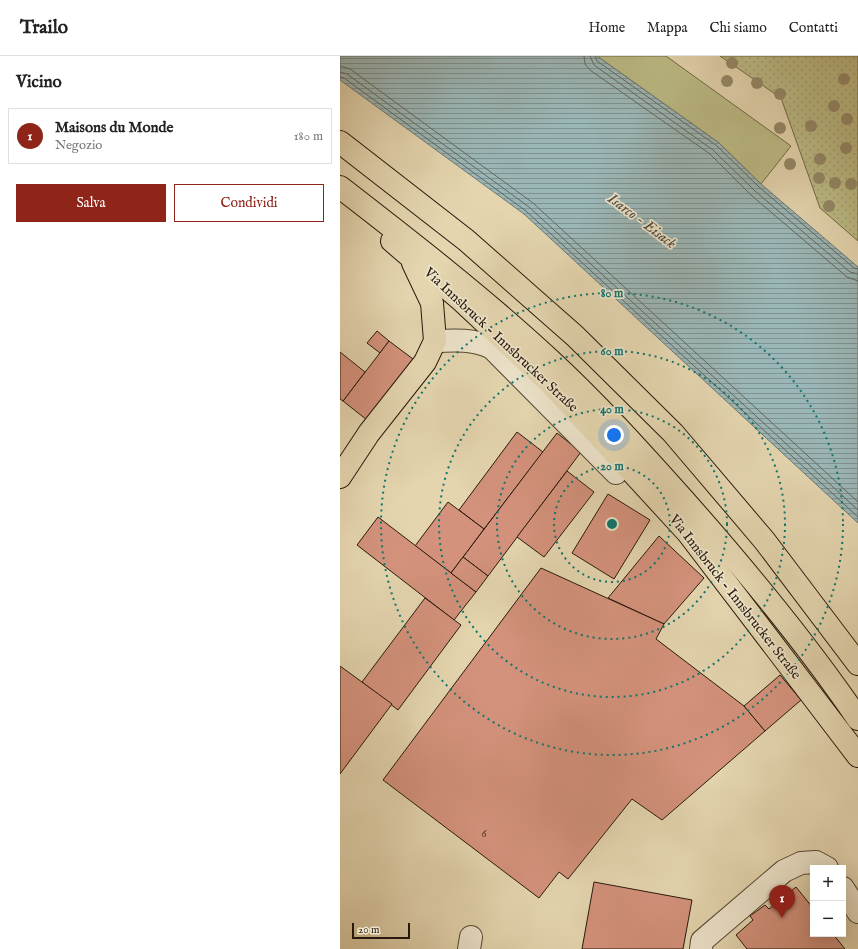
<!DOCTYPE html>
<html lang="it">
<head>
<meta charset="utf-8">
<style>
  :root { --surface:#fff; --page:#f2f2f2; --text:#222; --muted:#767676; --line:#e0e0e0; --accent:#8f2418 }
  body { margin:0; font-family:"IM FELL English",serif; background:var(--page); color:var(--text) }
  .controls { position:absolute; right:12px; bottom:12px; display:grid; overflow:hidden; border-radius:0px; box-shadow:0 4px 16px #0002 }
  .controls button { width:36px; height:36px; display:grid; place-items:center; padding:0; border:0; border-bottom:1px solid var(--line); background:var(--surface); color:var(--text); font:20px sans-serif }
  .scale { position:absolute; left:12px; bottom:10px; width:58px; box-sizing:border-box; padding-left:4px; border:2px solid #27190b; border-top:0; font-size:11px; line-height:14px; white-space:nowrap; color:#27190b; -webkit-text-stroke:3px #ede4cb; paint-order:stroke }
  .you { position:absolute; left:274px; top:379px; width:14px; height:14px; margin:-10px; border:3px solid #fff; border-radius:50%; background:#1a73e8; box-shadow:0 0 0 6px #1a73e833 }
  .badge { display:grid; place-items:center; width:26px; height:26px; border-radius:50%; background:var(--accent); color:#fff; font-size:13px; font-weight:700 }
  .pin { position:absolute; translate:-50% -33px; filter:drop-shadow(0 1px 2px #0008) }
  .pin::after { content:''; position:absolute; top:21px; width:14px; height:12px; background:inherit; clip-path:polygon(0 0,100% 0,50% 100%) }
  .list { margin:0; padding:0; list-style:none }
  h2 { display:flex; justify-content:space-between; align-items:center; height:52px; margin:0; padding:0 16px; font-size:17px }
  h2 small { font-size:13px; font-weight:400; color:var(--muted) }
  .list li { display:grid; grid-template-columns:26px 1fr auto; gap:12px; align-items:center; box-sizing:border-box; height:56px; margin:0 8px 8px; padding:0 8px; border:1px solid var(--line); border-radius:0px }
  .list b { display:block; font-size:15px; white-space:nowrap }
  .list p { margin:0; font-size:13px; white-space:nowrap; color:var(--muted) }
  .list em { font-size:13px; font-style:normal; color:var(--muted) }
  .actions { display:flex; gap:8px; padding:12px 16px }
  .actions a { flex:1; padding:9px 0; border:1px solid var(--accent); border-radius:0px; text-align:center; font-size:14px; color:var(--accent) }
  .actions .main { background:var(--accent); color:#fff }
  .map { position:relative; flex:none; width:518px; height:893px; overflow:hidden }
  header { display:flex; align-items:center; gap:24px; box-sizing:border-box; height:56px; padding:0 20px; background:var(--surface); border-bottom:1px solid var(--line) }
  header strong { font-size:19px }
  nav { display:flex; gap:22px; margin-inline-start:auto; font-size:14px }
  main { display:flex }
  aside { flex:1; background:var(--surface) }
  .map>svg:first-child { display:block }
  .grass { fill:#bcbb85; stroke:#726a48 }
  .park { fill:url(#park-dots); stroke:#726a48 }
  .water { fill:url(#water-rules); stroke:#6d7772 }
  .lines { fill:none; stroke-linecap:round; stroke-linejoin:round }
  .shore { stroke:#616860; stroke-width:1 }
  .building { fill:#d4927c; stroke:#27190b }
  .minor-casing { stroke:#564834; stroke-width:24 }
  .major-casing { stroke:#27190b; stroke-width:24 }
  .highway-casing { stroke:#27190b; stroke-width:24 }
  .minor { stroke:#ede4cb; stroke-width:22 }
  .major { stroke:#e4d5af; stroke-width:22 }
  .highway { stroke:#e4d5af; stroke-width:22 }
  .tree { fill:#958969 }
  .ring { fill:none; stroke:#0f766e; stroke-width:2; stroke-dasharray:2 4 }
  .labels { text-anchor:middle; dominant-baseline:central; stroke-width:3.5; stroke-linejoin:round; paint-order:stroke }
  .number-label { font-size:12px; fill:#523727 }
  .street-label { font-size:14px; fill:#27190b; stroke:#ede4cb }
  .water-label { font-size:15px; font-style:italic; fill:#4a483e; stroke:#ede4cb }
  .centre { fill:#0f766e; stroke:#ede4cb; stroke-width:2 }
  .ring-label { font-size:12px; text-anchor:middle; font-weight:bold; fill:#0f766e; stroke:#ede4cb; stroke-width:3.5; stroke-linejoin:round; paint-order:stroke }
</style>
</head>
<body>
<header>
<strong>Trailo</strong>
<nav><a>Home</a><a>Mappa</a><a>Chi siamo</a><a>Contatti</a></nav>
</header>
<main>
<aside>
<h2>Vicino<small></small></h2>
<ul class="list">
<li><span class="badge">1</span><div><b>Maisons du Monde</b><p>Negozio</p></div><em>180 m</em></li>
</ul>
<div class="actions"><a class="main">Salva</a><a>Condividi</a></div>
</aside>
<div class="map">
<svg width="518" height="893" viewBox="0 0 518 893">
  <defs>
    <pattern id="park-dots" width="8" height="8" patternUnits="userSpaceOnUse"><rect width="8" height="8" fill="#bcbb85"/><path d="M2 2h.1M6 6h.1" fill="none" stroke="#a2a072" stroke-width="1.8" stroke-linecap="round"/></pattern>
    <pattern id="water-rules" width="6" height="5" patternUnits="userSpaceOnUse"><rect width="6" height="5" fill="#9bb6b6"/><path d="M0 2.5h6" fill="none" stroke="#7e9392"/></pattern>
  </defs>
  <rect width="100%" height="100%" fill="#e4d5af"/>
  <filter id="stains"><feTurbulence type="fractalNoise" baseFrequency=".005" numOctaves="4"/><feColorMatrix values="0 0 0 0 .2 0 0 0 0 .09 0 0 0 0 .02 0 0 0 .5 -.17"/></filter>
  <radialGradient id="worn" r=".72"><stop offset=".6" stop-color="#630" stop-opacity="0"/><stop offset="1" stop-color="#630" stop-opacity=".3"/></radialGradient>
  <path class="grass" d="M 257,0 L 326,0 L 451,90 L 421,128 L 379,87 Z"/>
  <path class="park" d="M 380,0 L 518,0 L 518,185 L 480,152 L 441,42 Z"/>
  <path class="water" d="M 0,0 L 257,0 L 379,87 L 421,128 L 518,211 L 518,467 L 184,158 L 0,24 Z"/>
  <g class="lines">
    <g class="shore">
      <path d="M 244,0 L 245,8 L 250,14 L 370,98 L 411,139 L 507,221 L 518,225"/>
      <path d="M 250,0 L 254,9 L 373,94 L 415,135 L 510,216 L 518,218"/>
      <path d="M 255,0 L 257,5 L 377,90 L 419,131 L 514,212 L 518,213"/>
      <path d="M 0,10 L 10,13 L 193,147 L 518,446"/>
      <path d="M 0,16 L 7,18 L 189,151 L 518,454"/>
      <path d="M 0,21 L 4,22 L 186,155 L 518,461"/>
    </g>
  </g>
  <g class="building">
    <path d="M 37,275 L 49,285 L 40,297 L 27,287 Z"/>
    <path d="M 49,285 L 73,303 L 27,364 L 3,345 Z"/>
    <path d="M 0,296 L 25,316 L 3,345 L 0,343 Z"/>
    <path d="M 177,376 L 203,396 L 144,473 L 119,454 Z"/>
    <path d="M 217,377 L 241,396 L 148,520 L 123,501 Z"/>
    <path d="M 227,415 L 254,436 L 204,501 L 177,481 Z"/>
    <path d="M 268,438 L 310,464 L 274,523 L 232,497 Z"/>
    <path d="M 108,446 L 144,473 L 111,517 L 75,490 Z"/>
    <path d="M 38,461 L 136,536 L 114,564 L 17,489 Z"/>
    <path d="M 319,480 L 364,522 L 324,568 L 268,542 Z"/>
    <path d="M 123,501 L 148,520 L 136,536 L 111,517 Z"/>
    <path d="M 201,512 L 324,568 L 316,583 L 404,650 L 425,675 L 322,764 L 292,743 L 228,823 L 219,816 L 199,842 L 43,724 Z"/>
    <path d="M 85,542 L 121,569 L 58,654 L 22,626 Z"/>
    <path d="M 0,610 L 52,648 L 0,718 Z"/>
    <path d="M 440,619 L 461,644 L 425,675 L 404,650 Z"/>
    <path d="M 254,826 L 352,844 L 343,893 L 242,893 Z"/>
    <path d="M 456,831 L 473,852 L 473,878 L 493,878 L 505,893 L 407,893 L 396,879 L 413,864 L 410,860 L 425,849 L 429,853 Z"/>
  </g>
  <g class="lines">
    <defs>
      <g id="minor">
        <path d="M 95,285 C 115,284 134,283 152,292 L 276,417"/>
        <path d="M 503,832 L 518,856"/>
        <path d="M 129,893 L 131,881"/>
        <path d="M 361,893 L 362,885 L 444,815 L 461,807 L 476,806 L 487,812"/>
      </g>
      <g id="major">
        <path d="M 52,185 L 122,245 L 213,330 L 348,477 L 518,700"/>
        <path d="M 0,421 L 29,377 L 85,306 L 95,285 L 92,247 L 73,207"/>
      </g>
      <g id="highway">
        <path d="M 0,86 L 126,184 L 235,280 L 333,377 L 424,484 L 518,608"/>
        <path d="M 0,131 C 71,186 142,241 208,302 C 256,346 300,395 343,443 C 405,513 465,585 518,663"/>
      </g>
    </defs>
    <use href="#minor" class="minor-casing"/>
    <use href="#major" class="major-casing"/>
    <use href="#highway" class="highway-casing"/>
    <use href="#minor" class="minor"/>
    <use href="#major" class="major"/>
    <use href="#highway" class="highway"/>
  </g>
  <g class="tree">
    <circle cx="392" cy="7" r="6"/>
    <circle cx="504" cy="23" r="6"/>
    <circle cx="387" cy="25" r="6"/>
    <circle cx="417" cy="27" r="6"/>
    <circle cx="440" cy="38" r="6"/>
    <circle cx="494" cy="50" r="6"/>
    <circle cx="507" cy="63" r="6"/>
    <circle cx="471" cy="70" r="6"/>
    <circle cx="440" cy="72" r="6"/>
    <circle cx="506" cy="92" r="6"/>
    <circle cx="480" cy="103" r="6"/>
    <circle cx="450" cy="108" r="6"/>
    <circle cx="479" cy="122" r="6"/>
    <circle cx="495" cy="127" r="6"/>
    <circle cx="511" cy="128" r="6"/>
    <circle cx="489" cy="150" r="6"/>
  </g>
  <g class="ring">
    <circle cx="272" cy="468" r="58"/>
    <circle cx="272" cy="468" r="115"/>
    <circle cx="272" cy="468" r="173"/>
    <circle cx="272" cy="468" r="231"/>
  </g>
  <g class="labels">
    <g class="number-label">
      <text x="144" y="777">6</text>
    </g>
    <g class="street-label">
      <text transform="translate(161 284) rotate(43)">Via Innsbruck - Innsbrucker Straße</text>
      <text transform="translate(395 541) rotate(52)">Via Innsbruck - Innsbrucker Straße</text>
    </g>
    <g class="water-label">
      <text transform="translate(302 165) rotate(37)">Isarco - Eisack</text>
    </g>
  </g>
  <circle cx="272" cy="468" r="6" class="centre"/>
  <g class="ring-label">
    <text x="272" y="241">80 m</text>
    <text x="272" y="299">60 m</text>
    <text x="272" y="357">40 m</text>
    <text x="272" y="414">20 m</text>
  </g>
  <rect width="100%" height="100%" filter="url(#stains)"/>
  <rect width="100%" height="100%" fill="url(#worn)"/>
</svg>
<div class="controls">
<button>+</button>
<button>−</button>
</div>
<div class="scale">20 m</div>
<div class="you"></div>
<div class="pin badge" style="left:442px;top:862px">1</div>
</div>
</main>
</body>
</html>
